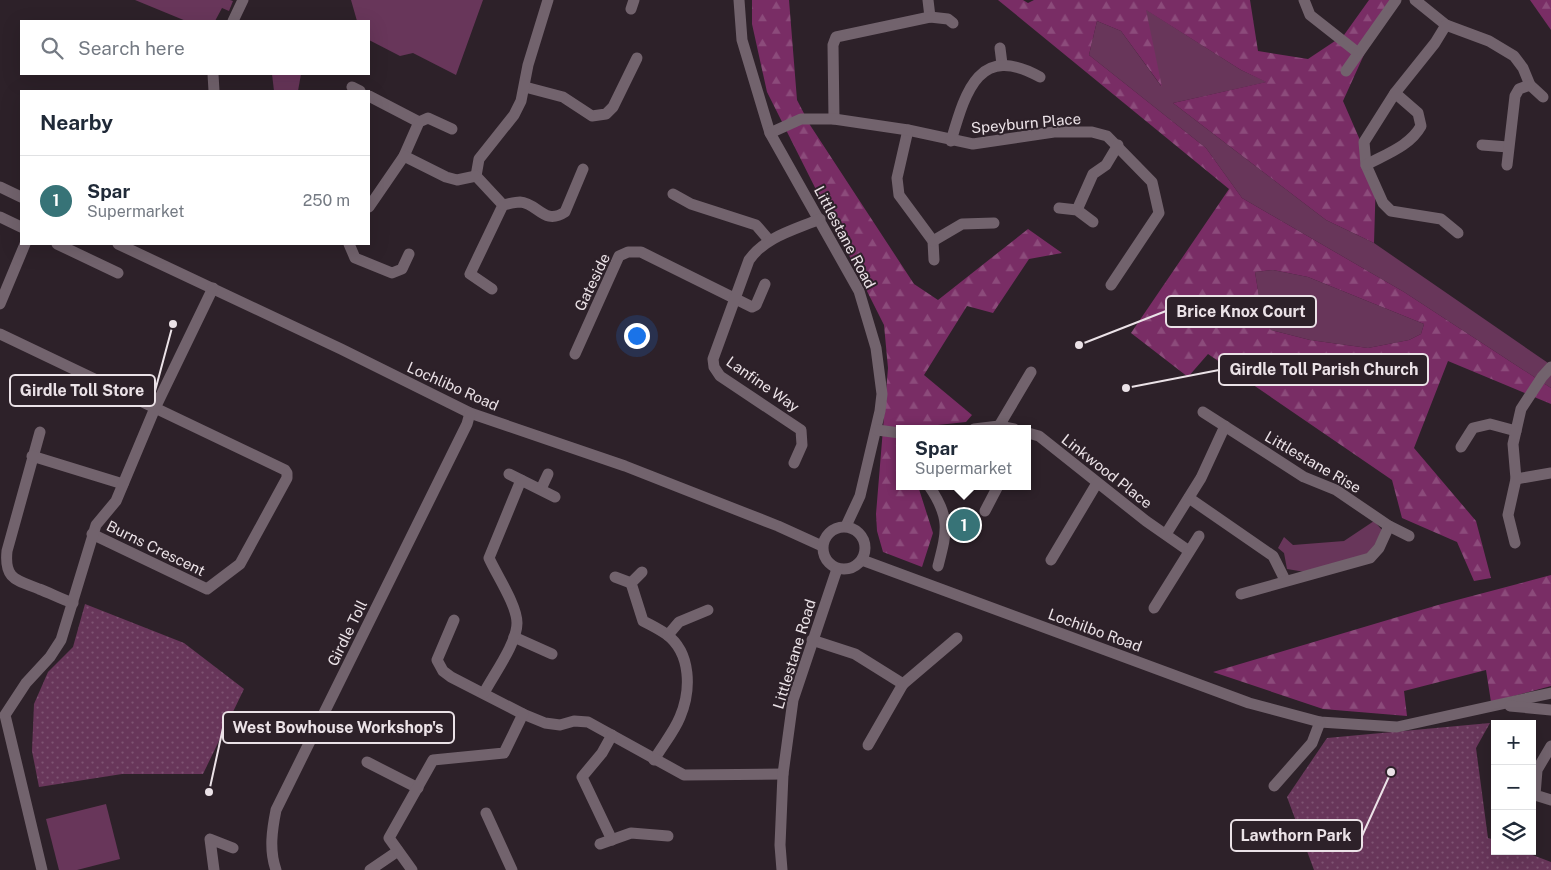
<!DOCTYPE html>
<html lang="en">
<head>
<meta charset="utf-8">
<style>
  :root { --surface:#fff; --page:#f2f2f3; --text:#1f2937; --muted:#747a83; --line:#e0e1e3; --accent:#377377 }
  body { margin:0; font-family:"Public Sans",sans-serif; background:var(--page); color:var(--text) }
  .controls { position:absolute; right:15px; bottom:15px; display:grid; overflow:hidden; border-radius:0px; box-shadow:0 5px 20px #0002 }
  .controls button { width:45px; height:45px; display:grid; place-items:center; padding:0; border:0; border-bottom:1px solid var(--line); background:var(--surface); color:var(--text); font:25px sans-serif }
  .you { position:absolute; left:636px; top:335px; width:18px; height:18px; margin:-12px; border:4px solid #fff; border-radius:50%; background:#1a73e8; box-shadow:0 0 0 8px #1a73e833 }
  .badge { display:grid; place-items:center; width:32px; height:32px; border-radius:50%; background:var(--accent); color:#fff; font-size:16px; font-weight:700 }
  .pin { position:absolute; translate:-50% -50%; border:2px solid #fff; box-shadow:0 1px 5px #0006 }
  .popup { position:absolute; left:896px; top:425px; width:135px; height:65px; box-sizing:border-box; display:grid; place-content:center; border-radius:0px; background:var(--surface); filter:drop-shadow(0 1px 4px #0005); font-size:16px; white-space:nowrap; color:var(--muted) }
  .popup b { font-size:19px; color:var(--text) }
  .popup::after { content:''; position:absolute; left:50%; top:100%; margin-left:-10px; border:10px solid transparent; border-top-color:var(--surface) }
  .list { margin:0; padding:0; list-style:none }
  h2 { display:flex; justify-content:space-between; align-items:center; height:65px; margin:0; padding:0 20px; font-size:21px }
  h2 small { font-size:16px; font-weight:400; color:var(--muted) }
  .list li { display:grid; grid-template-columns:32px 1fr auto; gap:15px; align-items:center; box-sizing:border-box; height:90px; padding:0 20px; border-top:1px solid var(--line) }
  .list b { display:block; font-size:19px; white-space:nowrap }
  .list p { margin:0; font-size:16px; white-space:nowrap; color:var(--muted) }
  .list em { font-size:16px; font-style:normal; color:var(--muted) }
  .icon { flex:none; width:28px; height:28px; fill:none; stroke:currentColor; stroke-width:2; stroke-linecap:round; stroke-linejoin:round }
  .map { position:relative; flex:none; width:1551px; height:870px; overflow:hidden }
  .search { position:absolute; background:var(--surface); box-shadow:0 5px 20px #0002; left:20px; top:20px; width:350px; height:55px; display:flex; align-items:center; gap:12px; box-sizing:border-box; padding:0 18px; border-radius:0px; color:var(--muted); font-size:19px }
  .panel { position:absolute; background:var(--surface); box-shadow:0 5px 20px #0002; left:20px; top:90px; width:350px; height:155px; border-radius:0px }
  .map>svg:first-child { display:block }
  .grass { fill:#68365a }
  .forest { fill:url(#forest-firs); fill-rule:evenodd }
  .park { fill:url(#park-dots) }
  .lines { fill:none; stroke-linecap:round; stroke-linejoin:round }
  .minor { stroke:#72636d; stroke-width:11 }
  .labels { text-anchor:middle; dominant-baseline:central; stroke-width:4; stroke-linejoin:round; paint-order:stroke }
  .street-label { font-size:15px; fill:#ebe2e7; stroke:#2d2129 }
  .leader { fill:none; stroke:#ebe2e7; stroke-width:2 }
  .callout-dot { fill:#ebe2e7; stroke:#2d2129; stroke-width:2 }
  .callout { fill:#2d2129; stroke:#ebe2e7; stroke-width:2 }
  .callout-label { font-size:16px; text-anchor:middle; font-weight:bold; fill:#ebe2e7 }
</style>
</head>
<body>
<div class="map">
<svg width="1551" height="870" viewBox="0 0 1551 870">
  <defs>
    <pattern id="forest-firs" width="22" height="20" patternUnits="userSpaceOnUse" patternTransform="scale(1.25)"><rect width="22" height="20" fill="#792d65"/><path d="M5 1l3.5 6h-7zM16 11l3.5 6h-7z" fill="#8c4b7b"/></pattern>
    <pattern id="park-dots" width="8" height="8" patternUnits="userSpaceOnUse" patternTransform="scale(1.25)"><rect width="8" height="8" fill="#68365a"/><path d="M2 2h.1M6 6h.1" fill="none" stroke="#7e5372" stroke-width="1.8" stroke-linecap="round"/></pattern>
  </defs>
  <rect width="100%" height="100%" fill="#2d2129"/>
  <g class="grass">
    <path d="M 135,0 L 230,0 L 233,1 L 229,11 L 222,8 L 215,21 L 186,21 Z"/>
    <path d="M 351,0 L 483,0 L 456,75 L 413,53 L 400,56 L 369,40 L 369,21 L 357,21 Z"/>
    <path d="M 1145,9 L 1241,70 L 1267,82 L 1173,103 L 1326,220 L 1374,243 L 1551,365 L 1551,388 L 1404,292 L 1242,198 L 1206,148 L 1089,55 L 1097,21 L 1121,31 L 1161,86 Z"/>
    <path d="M 272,74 L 301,74 L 298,91 L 274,91 Z"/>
    <path d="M 1273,270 L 1308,277 L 1424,324 L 1421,334 L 1409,340 L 1368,348 L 1310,340 L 1271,330 L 1262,315 L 1255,272 Z"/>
    <path d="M 1374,521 L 1382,530 L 1371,553 L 1305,572 L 1287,569 L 1284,553 L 1278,548 L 1284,537 L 1293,545 L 1344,541 Z"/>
    <path d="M 106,804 L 120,859 L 77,870 L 59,870 L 46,819 Z"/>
  </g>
  <g class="forest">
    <path d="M 752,0 L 789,0 L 797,100 L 810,125 L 914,284 L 938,300 L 1028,229 L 1062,253 L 1029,259 L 993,313 L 967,306 L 924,375 L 972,415 L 966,422 L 900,429 L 900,486 L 918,486 L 933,533 L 922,567 L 883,552 L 877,531 L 876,514 L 888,368 L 884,325 L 767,92 L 752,24 Z"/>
    <path d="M 998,0 L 1023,0 L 1028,3 L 1034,0 L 1250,0 L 1258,51 L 1308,59 L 1344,35 L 1369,0 L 1392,0 L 1386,6 L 1343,101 L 1376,177 L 1374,243 L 1326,220 L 1173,103 L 1266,82 L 1241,70 L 1146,10 L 1162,87 L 1121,31 L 1097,21 L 1089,55 L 1206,148 L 1242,198 L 1404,292 L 1551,388 L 1551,404 L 1448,361 L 1414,448 L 1476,521 L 1491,578 L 1474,581 L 1457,542 L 1402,518 L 1392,480 L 1208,354 L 1188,377 L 1131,333 L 1229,189 ZM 1273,270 L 1308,277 L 1424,324 L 1421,334 L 1409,340 L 1368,348 L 1310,340 L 1271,330 L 1262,315 L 1255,272 Z"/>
    <path d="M 1530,0 L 1551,0 L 1551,30 Z"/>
    <path d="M 1551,575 L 1551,686 L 1491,702 L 1486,670 L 1404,691 L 1407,716 L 1323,709 L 1213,672 L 1438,605 Z"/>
  </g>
  <g class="park">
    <path d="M 85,604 L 184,643 L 244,689 L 203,774 L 122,774 L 39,787 L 32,751 L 34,704 L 48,672 L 73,647 Z"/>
    <path d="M 1490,723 L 1476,748 L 1488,838 L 1495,840 L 1495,851 L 1522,851 L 1551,862 L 1551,870 L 1314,870 L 1287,797 L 1327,738 Z"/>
  </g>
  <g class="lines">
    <g class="minor">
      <path d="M 739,0 L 742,40 L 770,133 L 859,291 L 876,348 L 882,394 L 880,411 L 860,496 L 846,526"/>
      <path d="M 928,0 L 930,17"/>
      <path d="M 1304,0 L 1310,15 L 1357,52"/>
      <path d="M 1415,0 L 1446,25 L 1489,41 L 1514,56 L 1523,68 L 1530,85 L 1543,97"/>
      <path d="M 631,9 L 634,0"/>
      <path d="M 233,21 L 243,0"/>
      <path d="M 1446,25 L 1435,43 L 1395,93 L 1364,142 L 1366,165 L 1383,203 L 1391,211 L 1441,219 L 1458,233"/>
      <path d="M 1000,48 L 1002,64"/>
      <path d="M 1346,71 L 1396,0"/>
      <path d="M 213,74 L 214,91"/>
      <path d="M 352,87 L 360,91"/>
      <path d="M 525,87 L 563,97 L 592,116 L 606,114 L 613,107 L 637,58"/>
      <path d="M 369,96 L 419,122"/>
      <path d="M 834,119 L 833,45 L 836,37 L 930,17 L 948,19 L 953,23"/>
      <path d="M 908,130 L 897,178 L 899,195 L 933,241 L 934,260"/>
      <path d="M 770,133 L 801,119 L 834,119 L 908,130 L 973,144 L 1054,132 L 1092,132 L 1107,136 L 1152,182 L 1159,213 L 1111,285"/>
      <path d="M 951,141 C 966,90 979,43 1040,77"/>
      <path d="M 1482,145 L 1508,147"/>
      <path d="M 404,156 L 419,122 L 428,118 L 452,129"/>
      <path d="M 1366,165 C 1386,154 1410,146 1421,126 L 1418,113 L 1395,93"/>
      <path d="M 1507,165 L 1515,96 L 1519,89 L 1530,85"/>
      <path d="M 476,176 L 479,159 L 514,115 L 521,101 L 528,65 L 548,0"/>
      <path d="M 476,176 L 503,205 L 470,274 L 492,289"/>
      <path d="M 0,187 L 21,197"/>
      <path d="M 673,194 L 691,204 L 756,225 L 769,240"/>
      <path d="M 503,205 C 508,204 515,202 520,202 C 538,203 544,226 565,212 L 583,169"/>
      <path d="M 369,207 L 404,156 L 446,177 L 457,180 L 476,176"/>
      <path d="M 1059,208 L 1077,210 L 1093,222"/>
      <path d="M 1077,210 L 1093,174 L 1106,165 L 1118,145"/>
      <path d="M 0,217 L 21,227"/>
      <path d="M 933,241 L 962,224 L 994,223"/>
      <path d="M 57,244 L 118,273"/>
      <path d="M 118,244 L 341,349 L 470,413 L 625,466 L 778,526 L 822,546"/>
      <path d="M 349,244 L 355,258 L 392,273 L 402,269 L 409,254"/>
      <path d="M 0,304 L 25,244"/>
      <path d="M 0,334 L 285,470 L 287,473 L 287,478 L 240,564 L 207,589 L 92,534"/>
      <path d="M 575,354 L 619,256 L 628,252 L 641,252 L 752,307 L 756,305 L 765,284"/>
      <path d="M 1203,412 L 1304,477 L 1336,490 L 1389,526 L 1409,536"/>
      <path d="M 999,426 L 1031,372"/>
      <path d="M 974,429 L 999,426 L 1014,429"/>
      <path d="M 877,430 L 900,433"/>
      <path d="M 40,432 L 7,551 C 4,580 17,580 39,589 C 50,593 61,599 73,603"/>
      <path d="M 1028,433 L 1039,436 L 1146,521 L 1189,551"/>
      <path d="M 1461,447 L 1473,428 L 1490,424 L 1516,431"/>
      <path d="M 32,456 L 123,484"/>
      <path d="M 794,463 L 802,445 L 801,430 L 720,376 L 714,367 L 713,359 L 749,260 C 765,237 794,230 820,219"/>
      <path d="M 509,474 L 521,480"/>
      <path d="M 1516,479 L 1551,473"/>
      <path d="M 929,486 C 951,518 947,531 938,566"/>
      <path d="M 541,489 L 548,474"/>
      <path d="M 1189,498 L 1273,556 L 1285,580"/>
      <path d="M 985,511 L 998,486"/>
      <circle cx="844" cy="548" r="21"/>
      <path d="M 1166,534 L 1201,478 L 1225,426"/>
      <path d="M 1515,543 L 1508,515 L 1516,479 L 1513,444 L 1521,409 L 1542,377 L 1551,367"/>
      <path d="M 862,560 L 1249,703 L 1320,722 L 1397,727 L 1551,693"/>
      <path d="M 1051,560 L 1097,483"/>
      <path d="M 642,572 L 631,583 L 643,621 C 651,625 659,629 666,634 C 692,653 691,691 680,717 C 674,732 662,746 654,760"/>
      <path d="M 615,577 L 631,583"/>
      <path d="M 1241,594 L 1370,558 L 1379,548 L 1389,526"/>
      <path d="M 1154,608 L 1199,536"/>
      <path d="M 454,620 L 437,660 L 443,671 L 451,677 L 523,714 L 545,723 L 560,725 L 574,721 L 588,722 L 684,775 L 783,774"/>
      <path d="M 668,635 L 679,622 L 708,610"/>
      <path d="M 514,637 L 552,654"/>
      <path d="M 812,640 L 855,654 L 903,684 L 868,745"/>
      <path d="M 903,684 L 957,638"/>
      <path d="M 484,693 C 494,674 517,643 517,623 C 517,605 496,574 489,558 L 521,480 L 555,497"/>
      <path d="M 1510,706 L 1551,710"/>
      <path d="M 1551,746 L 1537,770 L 1535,795 L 1551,800"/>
      <path d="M 367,762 L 418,788"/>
      <path d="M 1274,786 L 1312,743 L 1320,722"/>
      <path d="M 486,813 L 512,870"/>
      <path d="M 612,840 L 582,777 L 602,753 L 612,735"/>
      <path d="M 600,844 L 631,833 L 668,836"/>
      <path d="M 42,870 L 5,715 L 26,683 L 50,657 L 61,640 L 96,525 L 116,501 L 155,408 L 213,288"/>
      <path d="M 214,870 L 210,839 L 233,848"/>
      <path d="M 276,870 C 269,850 272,830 276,810 L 467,424 L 470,413"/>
      <path d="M 370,870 L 398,851"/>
      <path d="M 412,870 L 389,838 L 433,760 L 504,753 L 523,714"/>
      <path d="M 782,870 L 780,845 L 783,774 L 793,700 L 837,569"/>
    </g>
  </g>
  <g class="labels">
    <g class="street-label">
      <text transform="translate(1026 123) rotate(-5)">Speyburn Place</text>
      <text transform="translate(845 237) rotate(62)">Littlestane Road</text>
      <text transform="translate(592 282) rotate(-64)">Gateside</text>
      <text transform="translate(763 384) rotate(35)">Lanfine Way</text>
      <text transform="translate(453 386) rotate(24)">Lochlibo Road</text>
      <text transform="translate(1313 462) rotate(30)">Littlestane Rise</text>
      <text transform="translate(1107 471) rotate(38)">Linkwood Place</text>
      <text transform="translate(156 548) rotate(26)">Burns Crescent</text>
      <text transform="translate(1095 630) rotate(20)">Lochilbo Road</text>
      <text transform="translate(347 633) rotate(-64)">Girdle Toll</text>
      <text transform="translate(794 654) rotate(-73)">Littlestane Road</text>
    </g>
  </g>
  <path class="leader" d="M1079 345L1166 311M1126 388L1219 370M173 324L155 391M209 792L223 728M1391 772L1362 836"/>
  <g class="callout-dot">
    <circle cx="1079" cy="345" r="5"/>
    <circle cx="1126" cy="388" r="5"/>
    <circle cx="173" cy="324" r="5"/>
    <circle cx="209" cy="792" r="5"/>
    <circle cx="1391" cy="772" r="5"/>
  </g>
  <g class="callout">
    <rect x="1166" y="296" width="150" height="31" rx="5"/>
    <rect x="1219" y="354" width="209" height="31" rx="5"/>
    <rect x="10" y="375" width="145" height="31" rx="5"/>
    <rect x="223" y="712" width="231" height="31" rx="5"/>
    <rect x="1231" y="820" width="131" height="31" rx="5"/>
  </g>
  <g class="callout-label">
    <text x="1241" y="317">Brice Knox Court</text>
    <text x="1324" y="375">Girdle Toll Parish Church</text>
    <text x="82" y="396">Girdle Toll Store</text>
    <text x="338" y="733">West Bowhouse Workshop's</text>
    <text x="1296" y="841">Lawthorn Park</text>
  </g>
</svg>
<div class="controls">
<button>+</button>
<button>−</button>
<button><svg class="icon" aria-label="layers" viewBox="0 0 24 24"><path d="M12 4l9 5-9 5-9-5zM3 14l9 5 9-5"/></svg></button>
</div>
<div class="you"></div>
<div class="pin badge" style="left:964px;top:525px">1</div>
<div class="popup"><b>Spar</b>Supermarket</div>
<div class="search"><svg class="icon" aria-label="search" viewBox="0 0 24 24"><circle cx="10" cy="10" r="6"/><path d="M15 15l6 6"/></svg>Search here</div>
<section class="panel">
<h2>Nearby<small></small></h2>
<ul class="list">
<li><span class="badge">1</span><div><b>Spar</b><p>Supermarket</p></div><em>250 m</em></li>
</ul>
</section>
</div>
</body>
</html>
